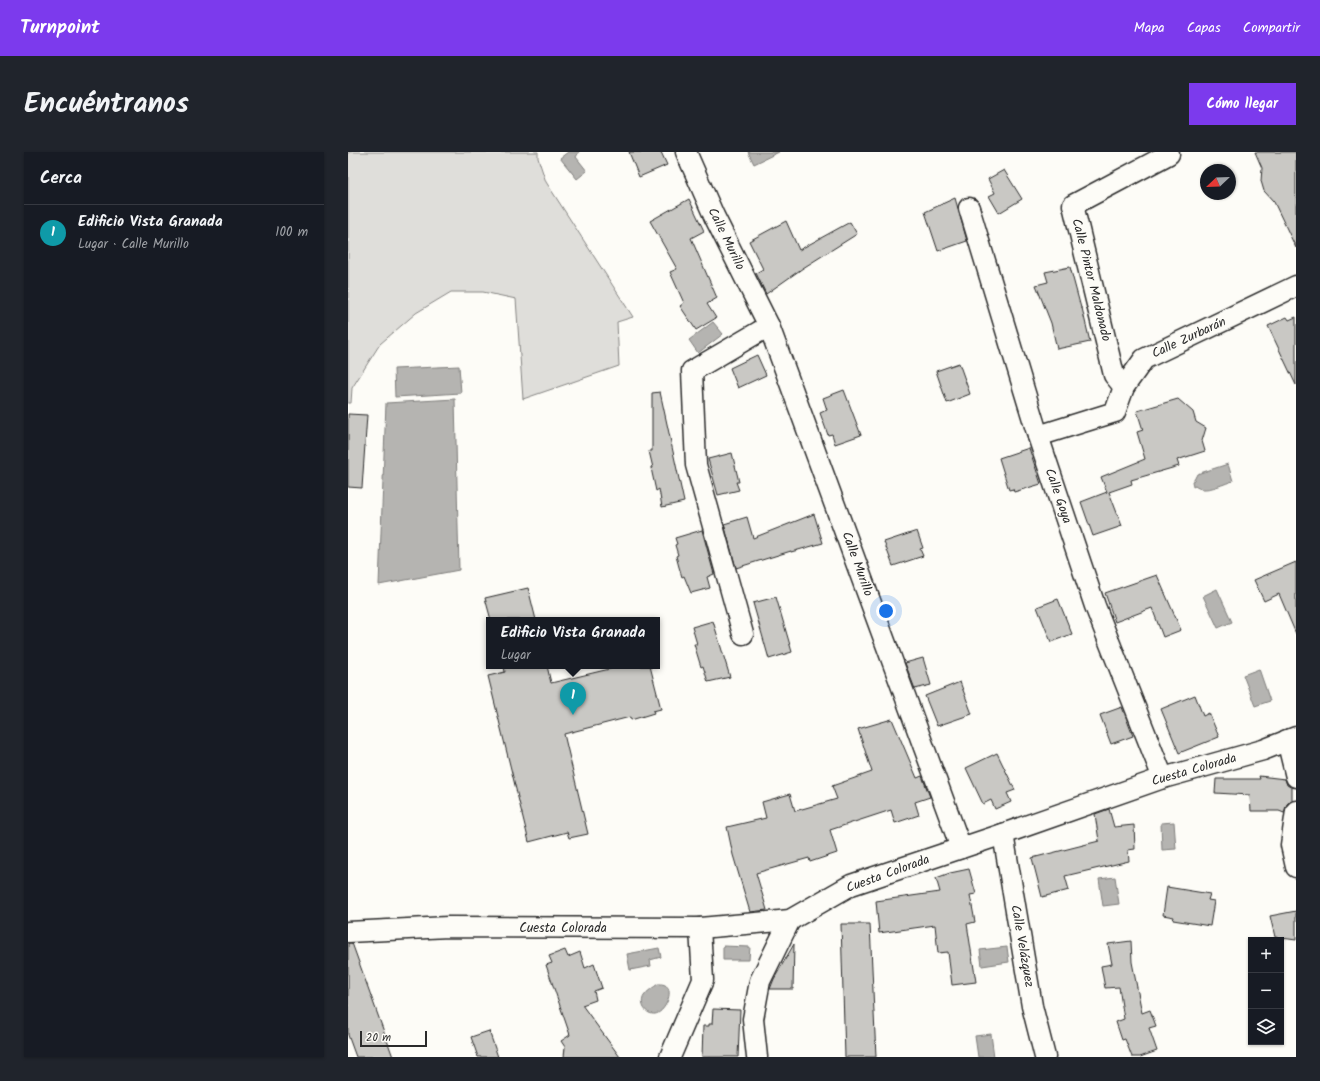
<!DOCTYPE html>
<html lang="es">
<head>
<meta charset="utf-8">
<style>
  :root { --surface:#171b24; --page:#20242c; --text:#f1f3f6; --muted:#9ea1a6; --line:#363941; --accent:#7c3aed }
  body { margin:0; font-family:Kalam,sans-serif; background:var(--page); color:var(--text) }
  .controls { position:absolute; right:12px; bottom:12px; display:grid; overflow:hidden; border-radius:0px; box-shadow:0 1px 3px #0004 }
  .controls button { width:36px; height:36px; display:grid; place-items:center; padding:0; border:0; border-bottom:1px solid var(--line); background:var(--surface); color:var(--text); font:20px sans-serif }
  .compass { position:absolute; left:852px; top:12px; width:36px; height:36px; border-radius:50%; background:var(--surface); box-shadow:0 1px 3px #0004; rotate:247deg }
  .scale { position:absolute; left:12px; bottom:10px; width:67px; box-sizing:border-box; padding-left:4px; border:2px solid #2b2b2b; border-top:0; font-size:11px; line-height:14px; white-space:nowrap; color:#2b2b2b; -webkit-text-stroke:3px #fdfcf7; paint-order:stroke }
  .you { position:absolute; left:538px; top:459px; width:14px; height:14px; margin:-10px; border:3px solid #fff; border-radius:50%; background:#1a73e8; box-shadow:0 0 0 6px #1a73e833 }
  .badge { display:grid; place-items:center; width:26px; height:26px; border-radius:50%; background:var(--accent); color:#fff; font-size:13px; font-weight:700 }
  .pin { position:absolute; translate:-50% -33px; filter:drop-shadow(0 1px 2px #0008) }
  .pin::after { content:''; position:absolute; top:21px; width:14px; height:12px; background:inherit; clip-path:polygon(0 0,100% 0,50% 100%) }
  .popup { position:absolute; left:138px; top:465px; width:174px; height:52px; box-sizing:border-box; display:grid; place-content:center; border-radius:0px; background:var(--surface); filter:drop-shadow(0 1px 3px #0005); font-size:13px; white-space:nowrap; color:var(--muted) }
  .popup b { font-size:15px; color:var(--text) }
  .popup::after { content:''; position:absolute; left:50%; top:100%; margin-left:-8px; border:8px solid transparent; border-top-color:var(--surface) }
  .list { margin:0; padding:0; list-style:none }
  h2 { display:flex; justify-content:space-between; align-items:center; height:52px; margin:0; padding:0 16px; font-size:17px }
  h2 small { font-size:13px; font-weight:400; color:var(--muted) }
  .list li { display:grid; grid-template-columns:26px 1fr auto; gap:12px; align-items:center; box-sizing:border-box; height:56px; padding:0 16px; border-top:1px solid var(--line) }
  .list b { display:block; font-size:15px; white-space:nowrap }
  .list p { margin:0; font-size:13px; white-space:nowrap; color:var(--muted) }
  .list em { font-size:13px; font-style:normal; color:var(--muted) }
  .icon { flex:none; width:22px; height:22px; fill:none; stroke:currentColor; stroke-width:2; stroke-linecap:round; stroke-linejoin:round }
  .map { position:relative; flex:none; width:948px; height:905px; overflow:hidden; border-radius:0px }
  header { display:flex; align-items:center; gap:24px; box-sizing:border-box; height:56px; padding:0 20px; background:var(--accent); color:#fff }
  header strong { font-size:19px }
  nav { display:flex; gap:22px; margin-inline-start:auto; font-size:14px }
  .intro { display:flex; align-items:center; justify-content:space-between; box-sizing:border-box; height:96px; padding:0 24px }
  h1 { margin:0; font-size:28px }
  .button { padding:10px 18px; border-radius:0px; background:var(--accent); color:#fff; font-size:14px; font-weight:700 }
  main { display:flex; gap:24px; padding:0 24px }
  aside { flex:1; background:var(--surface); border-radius:0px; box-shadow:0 1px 3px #0004 }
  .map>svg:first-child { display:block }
  .green { fill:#dfdeda; stroke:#858482 }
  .water { fill:#b5b4b1; stroke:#7e7d7b }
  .building { fill:#c9c8c4; stroke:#2b2b2b }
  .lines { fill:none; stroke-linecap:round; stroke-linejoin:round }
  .street-casing { stroke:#2b2b2b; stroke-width:23 }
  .street { stroke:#fdfcf7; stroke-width:20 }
  .labels { text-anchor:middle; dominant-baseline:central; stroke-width:3; stroke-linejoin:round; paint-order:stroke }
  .street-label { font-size:13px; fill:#2b2b2b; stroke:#fdfcf7 }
</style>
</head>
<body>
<header>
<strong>Turnpoint</strong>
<nav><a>Mapa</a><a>Capas</a><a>Compartir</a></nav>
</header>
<div class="intro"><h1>Encuéntranos</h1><a class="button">Cómo llegar</a></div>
<main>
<aside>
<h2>Cerca<small></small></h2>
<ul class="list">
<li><span class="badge" style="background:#0f9aa8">1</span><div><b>Edificio Vista Granada</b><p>Lugar · Calle Murillo</p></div><em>100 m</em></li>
</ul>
</aside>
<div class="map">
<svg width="948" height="905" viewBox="0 0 948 905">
  <rect width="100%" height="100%" fill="#fdfcf7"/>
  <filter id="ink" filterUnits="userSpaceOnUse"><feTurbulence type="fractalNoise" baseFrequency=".025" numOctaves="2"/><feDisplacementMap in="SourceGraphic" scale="8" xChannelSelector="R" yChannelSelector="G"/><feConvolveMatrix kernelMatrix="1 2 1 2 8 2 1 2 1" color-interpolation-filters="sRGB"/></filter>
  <g filter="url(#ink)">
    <path class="green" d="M 0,0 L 190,0 L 190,6 L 198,30 L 285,165 L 269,170 L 271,214 L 175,247 L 168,147 L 135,140 L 103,140 L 68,161 L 32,192 L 4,236 L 3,251 L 0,251 Z"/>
    <g class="water">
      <path d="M 220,0 L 231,0 L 228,5 L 239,19 L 229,27 L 212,6 Z"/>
      <path d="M 400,0 L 431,0 L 406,12 Z"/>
      <path d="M 365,170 L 375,182 L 350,201 L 341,188 Z"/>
      <path d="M 111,214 L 113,241 L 47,245 L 46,217 Z"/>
      <path d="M 107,247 L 111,418 L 31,433 L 38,251 Z"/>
      <path d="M 880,312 L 885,329 C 875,332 856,342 847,334 L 845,335 L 844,329 L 846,328 L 849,322 Z"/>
      <path d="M 869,437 L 884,470 L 870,476 L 855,444 Z"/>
      <path d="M 911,517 L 922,549 L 907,554 L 895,523 Z"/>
      <path d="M 826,670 L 828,697 L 814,698 L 813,671 Z"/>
      <path d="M 767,725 L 771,752 L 755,754 L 751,727 Z"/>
      <path d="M 375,794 L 402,795 L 401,808 L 375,808 Z"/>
      <path d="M 659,795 L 661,810 L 634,814 L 632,798 Z"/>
      <path d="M 311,796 L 313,805 L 302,808 L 303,814 L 282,818 L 279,802 Z"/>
      <path d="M 310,832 C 331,830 318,861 307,862 C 298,863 291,852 296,844 C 299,839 306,835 310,832 Z"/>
      <path d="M 643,882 L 646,905 L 630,905 L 627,884 Z"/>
    </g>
    <g class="building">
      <path d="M 281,0 L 313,0 L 319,13 L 291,25 Z"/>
      <path d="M 907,0 L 948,0 L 948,96 L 926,50 L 916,39 L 913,29 L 914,16 Z"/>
      <path d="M 656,18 L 674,47 L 651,61 L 641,44 L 647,41 L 640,27 Z"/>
      <path d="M 607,46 L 619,89 L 590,99 L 577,60 Z"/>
      <path d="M 341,47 L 356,79 L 343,86 L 369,146 L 359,152 L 368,166 L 348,178 L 332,154 L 336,151 L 322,120 L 329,117 L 302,69 Z"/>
      <path d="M 438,69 L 451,98 L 502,70 L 509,82 L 455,116 L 418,142 L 408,121 L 415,117 L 401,89 Z"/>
      <path d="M 722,115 L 733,156 L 734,156 L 742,190 L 709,197 L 703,171 L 688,133 L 700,130 L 697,120 Z"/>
      <path d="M 939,165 L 941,168 L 948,165 L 948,233 L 920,174 Z"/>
      <path d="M 409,203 L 418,223 L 390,236 L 382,216 Z"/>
      <path d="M 611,211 L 622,242 L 599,251 L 588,219 Z"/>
      <path d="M 496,238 L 513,283 L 487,292 L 484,282 L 480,283 L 472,261 L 479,258 L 475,246 Z"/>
      <path d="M 312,240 L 336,350 L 314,355 L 311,337 L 308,339 L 303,316 L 305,316 L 301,299 L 304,299 L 304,241 Z"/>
      <path d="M 830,247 L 845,260 L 848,270 L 858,276 L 854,289 L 857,299 L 829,308 L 831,314 L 783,328 L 784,332 L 761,340 L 774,374 L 745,384 L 733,350 L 759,340 L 753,325 L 797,307 L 789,280 L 795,278 L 789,259 Z"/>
      <path d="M 0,262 L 19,263 L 14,336 L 0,335 Z"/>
      <path d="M 681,296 L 693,332 L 666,340 L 665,337 L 661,338 L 651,306 Z"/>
      <path d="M 384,301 L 391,330 L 388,330 L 391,338 L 370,343 L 360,307 Z"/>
      <path d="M 466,362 L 475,391 L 443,400 L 443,399 L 388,416 L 376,372 L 399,365 L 405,386 Z"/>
      <path d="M 354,378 L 366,422 L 359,425 L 362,436 L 343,441 L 336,424 L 334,425 L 331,415 L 328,404 L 330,403 L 327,393 L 329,392 L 327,386 Z"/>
      <path d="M 569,379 L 575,396 L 572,397 L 575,404 L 545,414 L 536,390 Z"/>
      <path d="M 948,410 L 948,482 L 931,442 L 916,449 L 906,428 Z"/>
      <path d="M 809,423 L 833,478 L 815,485 L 804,456 L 767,470 L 757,441 Z"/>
      <path d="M 180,436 L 188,468 L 143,468 L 137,446 Z"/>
      <path d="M 428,445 L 444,500 L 421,507 L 405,451 Z"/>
      <path d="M 710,447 L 724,482 L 703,490 L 689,455 Z"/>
      <path d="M 365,469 L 382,525 L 360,530 L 355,514 L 353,515 L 346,492 L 349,492 L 344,475 Z"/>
      <path d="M 575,506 L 583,533 L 567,537 L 557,511 Z"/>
      <path d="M 156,514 L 199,514 L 203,531 L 274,514 L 302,514 L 313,557 L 305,559 L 306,561 L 283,568 L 282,565 L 216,582 L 240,682 L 221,686 L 219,680 L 181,690 L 140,524 L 157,520 Z"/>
      <path d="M 612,530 L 624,562 L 589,574 L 577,544 Z"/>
      <path d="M 847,543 L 855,564 L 861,561 L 871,585 L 831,601 L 813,557 Z"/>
      <path d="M 774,555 L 785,584 L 763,592 L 752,563 Z"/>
      <path d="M 544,567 L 569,626 L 574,624 L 582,645 L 567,650 L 571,663 L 547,671 L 543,658 L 482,678 L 489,701 L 462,710 L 461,706 L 408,721 L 419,758 L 402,760 L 385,703 L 379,675 L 418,666 L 414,650 L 442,642 L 447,659 L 489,647 L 484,634 L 524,620 L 510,577 Z"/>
      <path d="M 649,601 L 667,638 L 659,641 L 663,650 L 647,657 L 643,648 L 635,652 L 618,616 Z"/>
      <path d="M 911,624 L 937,627 L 939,633 L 944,636 L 944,648 L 939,652 L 936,661 L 931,659 L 903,659 L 902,643 L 867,641 L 868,627 L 912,627 Z"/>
      <path d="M 761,657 L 766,675 L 786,673 L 787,697 L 780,698 L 781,709 L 717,724 L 721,738 L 694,745 L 684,706 L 751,689 L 747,662 Z"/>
      <path d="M 621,717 L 628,742 L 622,743 L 627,770 L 619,772 L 628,830 L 604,833 L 600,800 L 590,801 L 587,773 L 531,781 L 528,749 L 592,740 L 588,726 L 602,721 Z"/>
      <path d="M 819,735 L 862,742 L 860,748 L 866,749 L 862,774 L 825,768 L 826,765 L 815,763 Z"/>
      <path d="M 948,759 L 948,788 L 927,785 L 922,764 Z"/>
      <path d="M 493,772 L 522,772 L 528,905 L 497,905 Z"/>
      <path d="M 783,789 L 784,810 L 794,861 L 802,858 L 808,874 L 801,876 L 809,899 L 792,905 L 784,905 L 777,887 L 774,888 L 768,870 L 776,867 L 771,835 L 757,836 L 753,814 L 764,812 L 760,792 Z"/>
      <path d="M 0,791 L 4,791 L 45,905 L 8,905 L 0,883 Z"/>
      <path d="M 446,792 L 445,837 L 422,837 L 426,827 Z"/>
      <path d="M 217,798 L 220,805 L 232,800 L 237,816 L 246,812 L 254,836 L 246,839 L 248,848 L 234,853 L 272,905 L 216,905 L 217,895 L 213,889 L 222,883 L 198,813 L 204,811 L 201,804 Z"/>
      <path d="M 365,857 L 392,858 L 390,905 L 354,905 L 355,874 L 361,874 L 361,872 L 364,872 Z"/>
      <path d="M 141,879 L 150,905 L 130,905 L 123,885 Z"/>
    </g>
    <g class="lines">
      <defs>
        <g id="street">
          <path d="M 338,0 L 366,64 L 421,174 L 613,696"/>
          <path d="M 621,56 L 690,284 L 747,454 L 815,626"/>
          <path d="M 776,235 L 766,223 L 725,53 L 821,2"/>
          <path d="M 690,284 L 767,260 L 776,235 L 796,207 L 948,134"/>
          <path d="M 395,482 L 348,313 L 344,219 L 421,174"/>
          <path d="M 939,588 L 948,625"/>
          <path d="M 948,659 L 943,693 L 948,715"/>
          <path d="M 655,682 L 684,854 L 697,905"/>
          <path d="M 0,780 L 100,775 L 352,776 L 442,768 L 503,733 L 655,682 L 815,626 L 915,598 L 948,585"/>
          <path d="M 322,905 L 355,828 L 352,776"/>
          <path d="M 409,905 L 405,867 L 412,829 L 442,768"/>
        </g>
      </defs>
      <use href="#street" class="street-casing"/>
      <use href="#street" class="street"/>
    </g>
  </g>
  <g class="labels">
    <g class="street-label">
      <text transform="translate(378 87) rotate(64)">Calle Murillo</text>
      <text transform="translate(743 128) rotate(76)">Calle Pintor Maldonado</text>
      <text transform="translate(841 186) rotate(-25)">Calle Zurbarán</text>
      <text transform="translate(710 344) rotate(71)">Calle Goya</text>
      <text transform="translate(509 412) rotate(70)">Calle Murillo</text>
      <text transform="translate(846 618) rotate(-16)">Cuesta Colorada</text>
      <text transform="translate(540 722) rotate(-20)">Cuesta Colorada</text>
      <text x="215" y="776">Cuesta Colorada</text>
      <text transform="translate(674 794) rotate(80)">Calle Velázquez</text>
    </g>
  </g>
</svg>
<div class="controls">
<button>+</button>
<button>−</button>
<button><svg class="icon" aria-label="layers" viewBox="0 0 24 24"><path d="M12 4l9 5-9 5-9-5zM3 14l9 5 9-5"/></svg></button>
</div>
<svg class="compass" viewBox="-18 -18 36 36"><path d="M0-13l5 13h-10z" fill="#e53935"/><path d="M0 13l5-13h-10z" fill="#9ea1a6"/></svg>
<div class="scale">20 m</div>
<div class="you"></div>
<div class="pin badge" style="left:225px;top:563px;background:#0f9aa8">1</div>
<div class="popup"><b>Edificio Vista Granada</b>Lugar</div>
</div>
</main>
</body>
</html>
